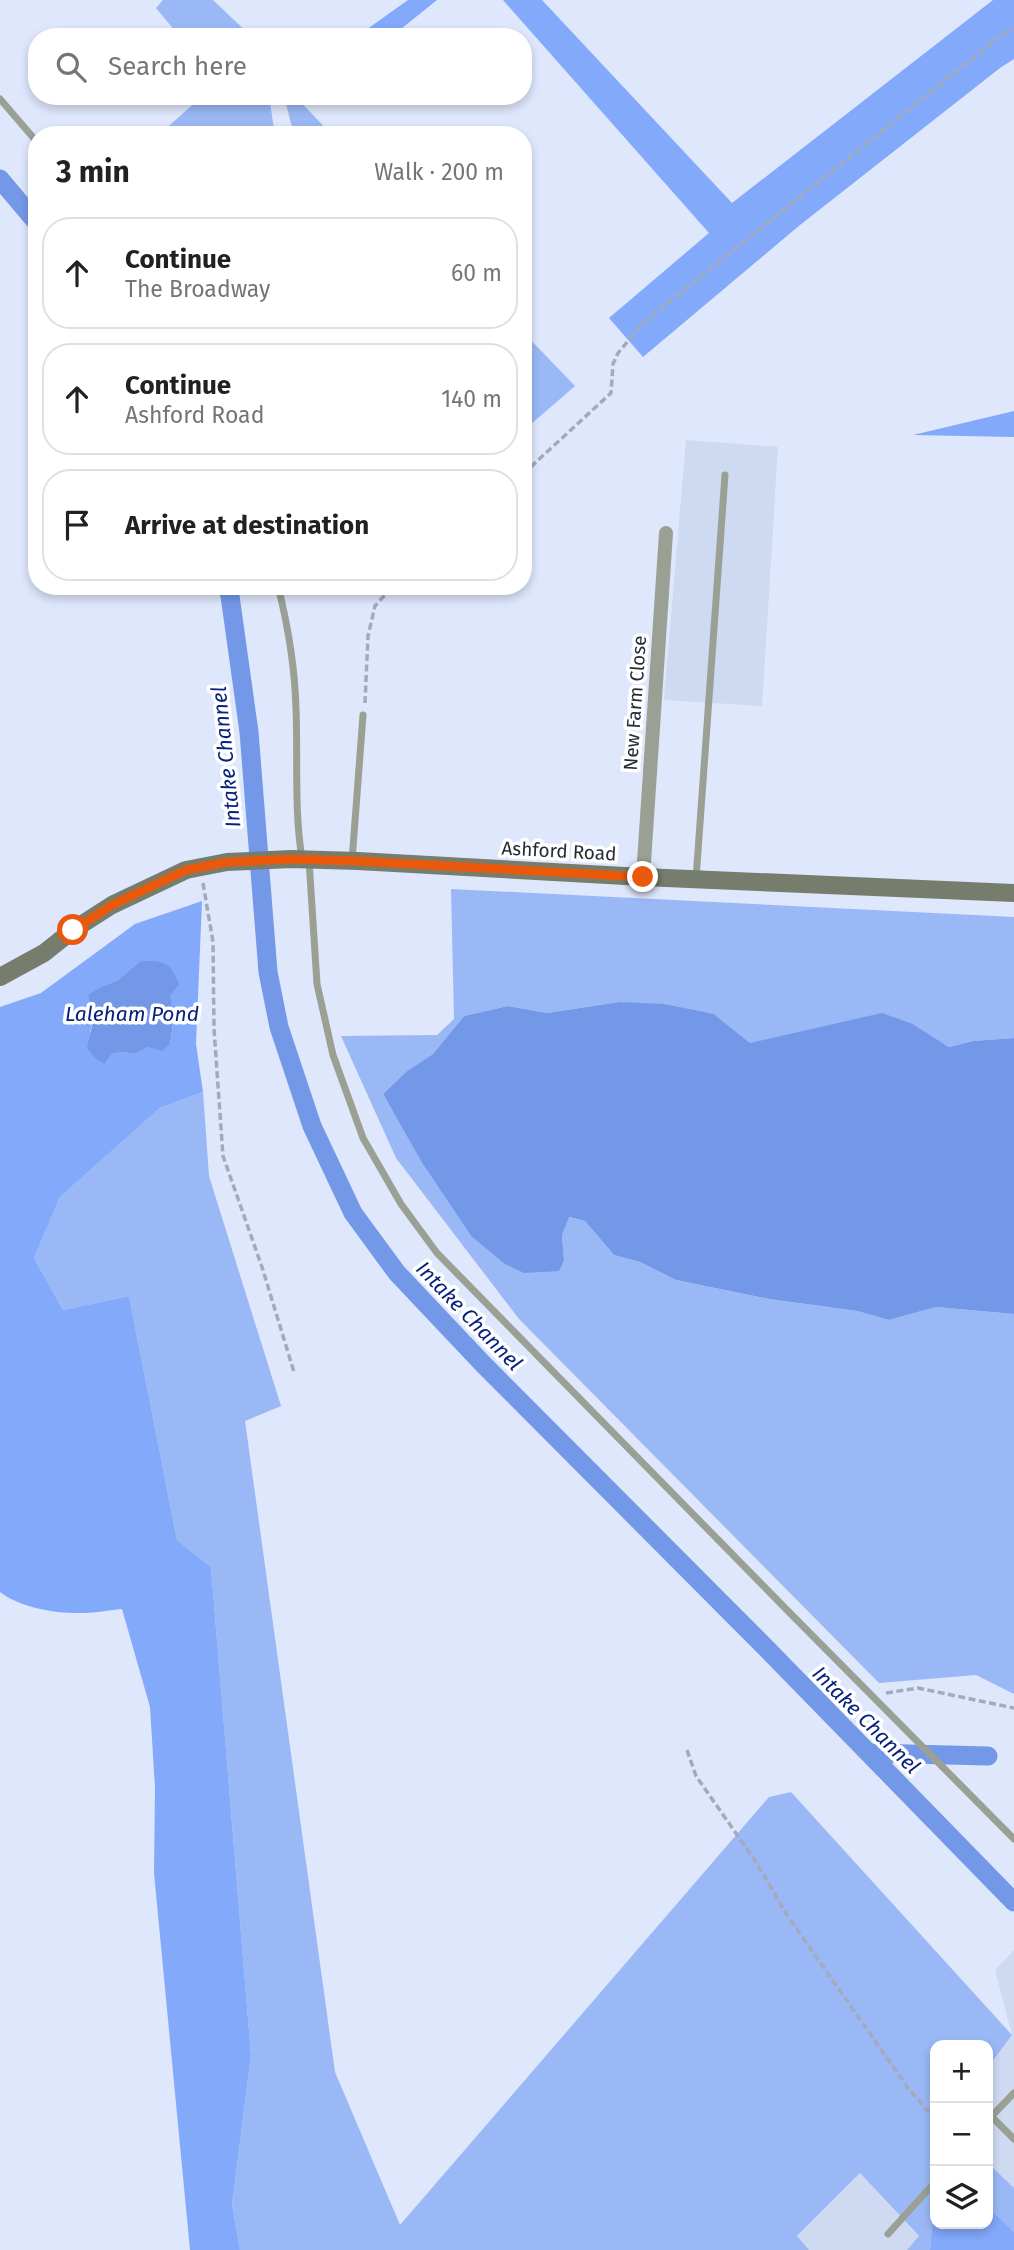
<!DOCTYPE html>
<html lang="en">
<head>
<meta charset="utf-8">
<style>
  :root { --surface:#fff; --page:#f6f6f6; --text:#202124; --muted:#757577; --line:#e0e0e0 }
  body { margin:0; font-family:"Fira Sans",sans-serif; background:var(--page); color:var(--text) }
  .controls { position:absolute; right:21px; bottom:21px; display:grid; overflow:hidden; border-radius:14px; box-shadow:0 4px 10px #0003 }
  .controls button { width:63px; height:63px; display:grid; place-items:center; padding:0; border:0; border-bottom:2px solid var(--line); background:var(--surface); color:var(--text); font:35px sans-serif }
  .stop { position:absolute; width:21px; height:21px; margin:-16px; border:5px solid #ea580c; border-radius:50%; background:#fff }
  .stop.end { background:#ea580c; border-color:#fff; box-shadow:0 2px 7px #0008 }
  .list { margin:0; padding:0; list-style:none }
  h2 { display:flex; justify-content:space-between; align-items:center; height:91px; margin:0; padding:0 28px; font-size:30px }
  h2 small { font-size:23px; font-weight:400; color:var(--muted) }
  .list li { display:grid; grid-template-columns:46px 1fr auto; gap:21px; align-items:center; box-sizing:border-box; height:112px; margin:0 14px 14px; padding:0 14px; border:2px solid var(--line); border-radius:28px }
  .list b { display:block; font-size:26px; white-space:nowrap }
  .list p { margin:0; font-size:23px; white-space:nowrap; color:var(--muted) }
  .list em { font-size:23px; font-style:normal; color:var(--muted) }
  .icon { flex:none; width:38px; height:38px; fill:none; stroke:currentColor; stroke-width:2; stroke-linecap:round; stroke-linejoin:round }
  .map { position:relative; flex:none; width:1014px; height:2250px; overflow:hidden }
  .search { position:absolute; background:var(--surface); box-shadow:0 4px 10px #0003; left:28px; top:28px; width:504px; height:77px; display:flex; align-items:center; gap:18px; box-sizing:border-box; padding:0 24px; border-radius:28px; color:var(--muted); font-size:26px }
  .panel { position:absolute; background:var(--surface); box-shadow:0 4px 10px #0003; left:28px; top:126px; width:504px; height:469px; border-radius:28px }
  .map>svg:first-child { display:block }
  .built { fill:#cddaf2 }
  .green { fill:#9ab8f5 }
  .forest { fill:#83a9fa; fill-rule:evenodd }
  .water { fill:#7498e8 }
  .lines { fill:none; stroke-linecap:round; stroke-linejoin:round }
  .canal { stroke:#7498e8; stroke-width:19 }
  .path { stroke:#a3aabb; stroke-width:3.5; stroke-dasharray:7 3.5; stroke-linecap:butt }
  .service { stroke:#9ba095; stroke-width:7 }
  .minor { stroke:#9ba095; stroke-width:14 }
  .secondary { stroke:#777d6d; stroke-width:18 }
  .route { stroke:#ea580c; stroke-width:9 }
  .labels { text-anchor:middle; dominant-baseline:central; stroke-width:7; stroke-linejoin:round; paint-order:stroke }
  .street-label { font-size:19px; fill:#262b34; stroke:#fff }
  .water-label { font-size:21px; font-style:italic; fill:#07227d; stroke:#fff }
</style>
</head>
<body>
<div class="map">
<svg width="1014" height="2250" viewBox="0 0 1014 2250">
  <rect width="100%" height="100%" fill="#dee7fb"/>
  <g class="built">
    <path d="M 686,440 L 778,447 L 762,706 L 664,700 Z"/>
    <path d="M 1014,1950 L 1014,2188 L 988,2163 L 988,2065 L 1012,2035 L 995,1970 Z"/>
    <path d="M 860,2173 L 919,2237 L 907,2250 L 809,2250 L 797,2236 Z"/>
  </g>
  <g class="green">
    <path d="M 163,0 L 213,0 L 252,37 L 180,37 L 156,8 Z"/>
    <path d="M 202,96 L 269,96 L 275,135 L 159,135 Z"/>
    <path d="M 284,96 L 295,96 L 332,135 L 294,135 Z"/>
    <path d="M 523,332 L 575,386 L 523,431 Z"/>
    <path d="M 451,889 L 1014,917 L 1014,1038 L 973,1041 L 949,1047 L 913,1024 L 750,1043 L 714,1014 L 619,1002 L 547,1013 L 508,1006 L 464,1016 L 433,1054 L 407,1071 L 383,1094 L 422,1163 L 471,1236 L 564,1260 L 562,1235 L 568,1217 L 585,1221 L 614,1255 L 640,1262 L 676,1280 L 769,1299 L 857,1311 L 889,1320 L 936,1307 L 1014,1314 L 1014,1694 L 976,1675 L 879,1683 L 519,1319 L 396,1158 L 341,1036 L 437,1035 L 454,1019 Z"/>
    <path d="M 203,1092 L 209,1176 L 281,1406 L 245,1421 L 335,2072 L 400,2225 L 769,1797 L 791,1792 L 1012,2035 L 988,2067 L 988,2045 L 935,2045 L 935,2205 L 934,2206 L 930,2250 L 907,2250 L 919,2236 L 860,2173 L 797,2236 L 809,2250 L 240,2250 L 232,2204 L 251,2055 L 211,1567 L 177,1540 L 129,1296 L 63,1310 L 34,1258 L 60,1197 L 160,1108 Z"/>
    <path d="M 988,2163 L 1014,2188 L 1014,2232 L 988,2207 Z"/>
  </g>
  <g class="forest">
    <path d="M 408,0 L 437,0 L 391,37 L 356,37 Z"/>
    <path d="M 503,0 L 542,0 L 732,203 L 993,0 L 1014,0 L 1014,59 L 1000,68 L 800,225 L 643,357 L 609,318 L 709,233 Z"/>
    <path d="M 1014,411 L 1014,437 L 913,435 Z"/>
    <path d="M 202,901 L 196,1044 L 203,1092 L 160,1108 L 60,1197 L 34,1258 L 63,1310 L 129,1296 L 177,1540 L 211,1567 L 251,2055 L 232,2204 L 240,2250 L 190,2250 L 154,1873 L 155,1788 L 150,1707 L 122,1609 C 109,1610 96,1613 84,1613 C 57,1614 21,1608 0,1592 L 0,1007 L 41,993 L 135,924 ZM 140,961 C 169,995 178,997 170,1044 L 149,1047 L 135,1054 L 122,1052 L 112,1054 L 105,1064 L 90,1032 L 103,986 L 118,980 Z"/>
    <path d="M 934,2205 L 935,2205 L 935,2224 L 988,2224 L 988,2207 L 1014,2232 L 1014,2250 L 930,2250 Z"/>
  </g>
  <g class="water">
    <path d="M 140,961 C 164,961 170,961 179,984 L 170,996 C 174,1013 173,1027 170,1044 L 162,1051 L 149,1047 L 135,1054 L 122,1052 L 112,1054 L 105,1064 L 95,1058 L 87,1048 L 94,1017 L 88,995 L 103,986 L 118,980 Z"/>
    <path d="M 619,1002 L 664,1004 L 714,1014 L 750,1043 L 882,1013 L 913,1024 L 949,1047 L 973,1041 L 1014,1038 L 1014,1314 L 936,1307 L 889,1320 L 857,1311 L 769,1299 L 676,1280 L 640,1262 L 614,1255 L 585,1221 L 569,1217 L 562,1235 L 564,1260 L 559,1271 L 524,1273 L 505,1264 L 471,1236 L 422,1163 L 383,1094 L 407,1071 L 433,1054 L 464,1016 L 508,1006 L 547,1013 Z"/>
  </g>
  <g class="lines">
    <g class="canal">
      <path d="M 0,179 L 37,223"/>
      <path d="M 227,586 L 230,596 L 249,732 L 268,972 L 279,1027 L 312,1126 L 353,1213 L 397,1273 L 484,1365 L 764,1646 L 1014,1902"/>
      <path d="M 869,1753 L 988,1756"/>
    </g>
    <g class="path">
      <path d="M 523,474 L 611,393 L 613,364 L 618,353 L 644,322 L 1004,33 L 1014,29"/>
      <path d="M 365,703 L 368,636 L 375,606 L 393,586"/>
      <path d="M 203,883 L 213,942 L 214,1029 L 223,1156 L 262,1267 L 294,1372"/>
      <path d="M 886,1693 L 918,1688 L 1014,1708"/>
      <path d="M 687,1750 L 696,1776 L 756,1862 L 787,1915 L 908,2088 L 935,2119"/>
    </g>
    <g class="service">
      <path d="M 0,99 L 37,142"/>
      <path d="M 278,586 C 288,626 295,668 296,709 C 298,759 294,809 302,859"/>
      <path d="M 309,860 L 317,984 L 333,1055 L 363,1138 L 401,1204 L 437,1253 L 784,1607 L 1014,1839"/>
      <path d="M 352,861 L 363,715"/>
      <path d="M 696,879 L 725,475"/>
      <path d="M 991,2116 L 1014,2139"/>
      <path d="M 988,2120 L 1014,2093"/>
      <path d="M 888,2234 L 935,2182"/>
    </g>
    <path class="minor" d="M 643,877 L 666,533"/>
    <path class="secondary" d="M 0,977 L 44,953 L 73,930 L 112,905 L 186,870 L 227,862 L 291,859 L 358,861 L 643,877 L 1014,893"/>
  </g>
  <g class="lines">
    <path class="route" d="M 73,930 L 112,905 L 186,870 L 227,862 L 291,859 L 358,861 L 643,877"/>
  </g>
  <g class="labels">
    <g class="street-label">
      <text transform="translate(635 703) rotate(-86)">New Farm Close</text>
      <text transform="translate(559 851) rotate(3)">Ashford Road</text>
    </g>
    <g class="water-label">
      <text transform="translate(226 757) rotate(-96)">Intake Channel</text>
      <text x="132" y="1014">Laleham Pond</text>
      <text transform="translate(469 1316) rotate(46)">Intake Channel</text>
      <text transform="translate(866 1720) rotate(45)">Intake Channel</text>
    </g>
  </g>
</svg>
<div class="controls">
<button>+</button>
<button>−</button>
<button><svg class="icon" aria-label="layers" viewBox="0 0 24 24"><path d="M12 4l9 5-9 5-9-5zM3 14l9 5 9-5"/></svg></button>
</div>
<div class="stop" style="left:73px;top:930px"></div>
<div class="stop end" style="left:643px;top:877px"></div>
<div class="search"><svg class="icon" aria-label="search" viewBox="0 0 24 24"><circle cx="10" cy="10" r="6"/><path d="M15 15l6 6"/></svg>Search here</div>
<section class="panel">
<h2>3 min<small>Walk · 200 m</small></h2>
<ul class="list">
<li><svg class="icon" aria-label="ahead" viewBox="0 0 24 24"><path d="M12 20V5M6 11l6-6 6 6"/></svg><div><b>Continue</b><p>The Broadway</p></div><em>60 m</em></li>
<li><svg class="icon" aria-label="ahead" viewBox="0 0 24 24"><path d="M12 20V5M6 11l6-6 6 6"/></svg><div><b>Continue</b><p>Ashford Road</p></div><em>140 m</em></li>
<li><svg class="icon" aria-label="arrive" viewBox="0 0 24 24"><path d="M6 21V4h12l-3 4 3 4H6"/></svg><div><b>Arrive at destination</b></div></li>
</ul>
</section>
</div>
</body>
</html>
